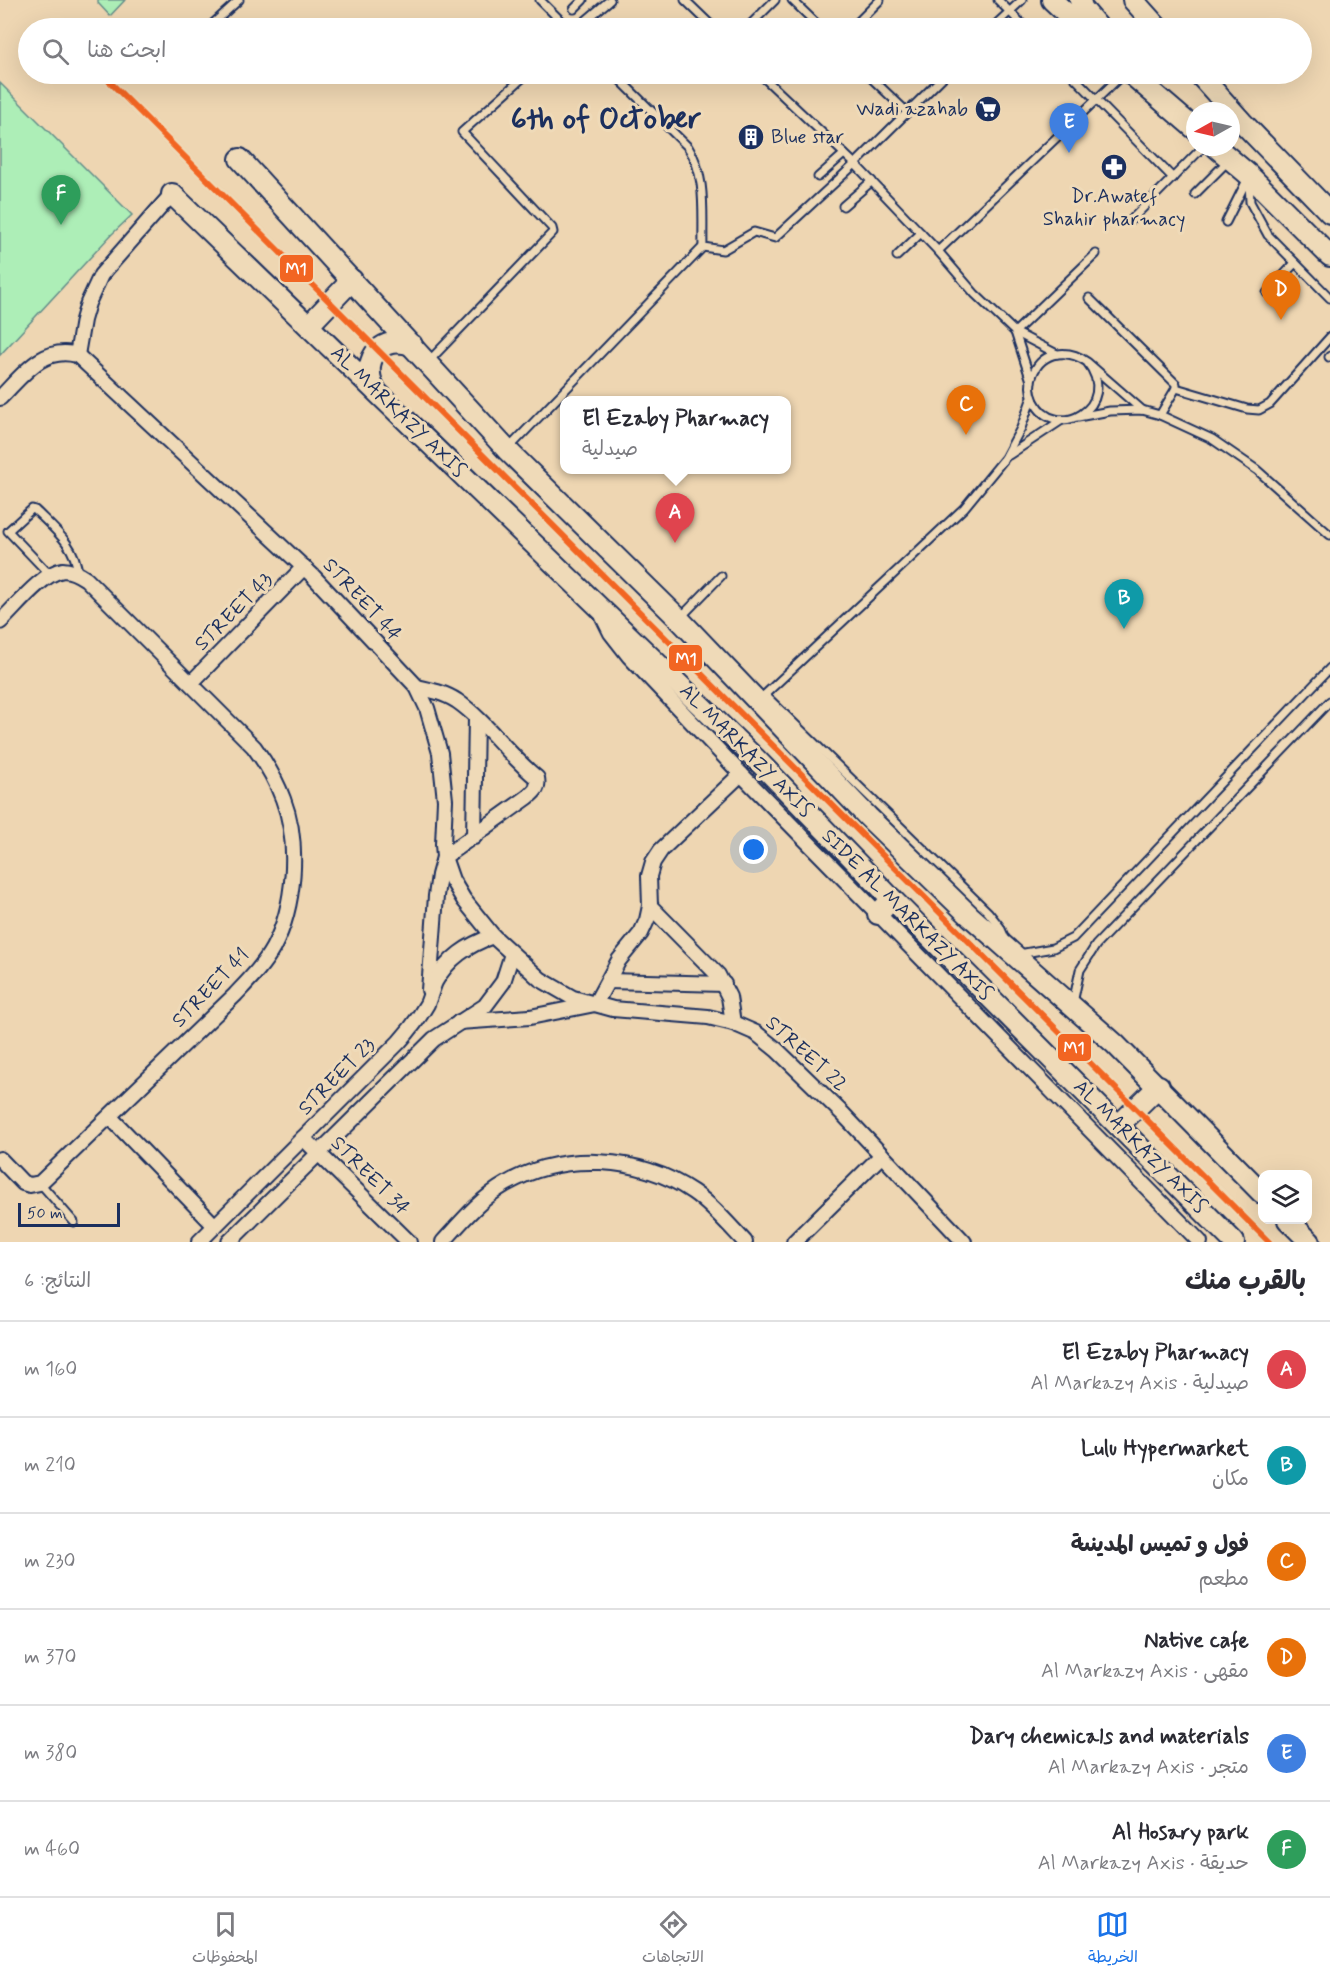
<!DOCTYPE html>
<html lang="ar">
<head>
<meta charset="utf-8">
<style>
  :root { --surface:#fff; --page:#f2f2f3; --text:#2b2b33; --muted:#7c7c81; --line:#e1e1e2; --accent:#1a73e8 }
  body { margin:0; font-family:Mynerve,"Playpen Sans Arabic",sans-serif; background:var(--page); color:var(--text); direction:rtl }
  .controls { position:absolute; right:18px; bottom:18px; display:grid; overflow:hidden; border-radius:12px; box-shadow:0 6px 24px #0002 }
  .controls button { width:54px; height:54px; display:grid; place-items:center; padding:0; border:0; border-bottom:2px solid var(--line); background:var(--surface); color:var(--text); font:30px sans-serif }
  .compass { position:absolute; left:1186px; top:102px; width:54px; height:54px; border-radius:50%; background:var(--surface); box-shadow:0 6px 24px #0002; rotate:262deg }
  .scale { position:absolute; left:18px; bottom:15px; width:102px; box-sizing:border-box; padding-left:6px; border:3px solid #1b2f5e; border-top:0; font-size:16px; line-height:21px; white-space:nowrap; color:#1b2f5e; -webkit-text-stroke:4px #efdab8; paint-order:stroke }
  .you { position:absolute; left:754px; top:850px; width:21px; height:21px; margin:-15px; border:4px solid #fff; border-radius:50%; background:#1a73e8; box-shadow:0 0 0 9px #1a73e833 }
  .badge { display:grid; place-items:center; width:39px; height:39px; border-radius:50%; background:var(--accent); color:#fff; font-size:20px; font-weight:700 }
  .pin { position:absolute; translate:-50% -50px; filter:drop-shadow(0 2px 3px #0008) }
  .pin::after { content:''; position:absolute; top:32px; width:21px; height:18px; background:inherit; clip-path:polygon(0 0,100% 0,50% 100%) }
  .popup { position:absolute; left:560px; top:396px; width:231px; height:78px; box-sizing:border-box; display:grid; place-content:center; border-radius:12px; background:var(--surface); filter:drop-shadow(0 2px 4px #0005); font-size:20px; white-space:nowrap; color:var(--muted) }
  .popup b { font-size:22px; color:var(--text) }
  .popup::after { content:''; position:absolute; left:50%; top:100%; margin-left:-12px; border:12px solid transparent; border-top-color:var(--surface) }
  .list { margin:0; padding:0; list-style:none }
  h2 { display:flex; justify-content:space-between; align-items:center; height:78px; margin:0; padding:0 24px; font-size:26px }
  h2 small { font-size:20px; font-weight:400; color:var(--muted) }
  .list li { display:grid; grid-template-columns:39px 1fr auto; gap:18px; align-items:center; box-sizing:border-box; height:96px; padding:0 24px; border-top:2px solid var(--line) }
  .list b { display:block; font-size:22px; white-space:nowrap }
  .list p { margin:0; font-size:20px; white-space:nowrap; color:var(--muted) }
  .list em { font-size:20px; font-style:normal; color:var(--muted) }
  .icon { flex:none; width:33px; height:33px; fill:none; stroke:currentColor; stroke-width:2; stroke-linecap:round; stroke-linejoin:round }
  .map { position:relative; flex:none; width:1330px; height:1242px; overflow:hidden; direction:ltr }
  .search { position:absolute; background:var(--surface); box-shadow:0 6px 24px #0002; left:18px; right:18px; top:18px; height:66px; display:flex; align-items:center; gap:15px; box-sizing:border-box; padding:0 21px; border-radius:33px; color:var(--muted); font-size:22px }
  .sheet { height:654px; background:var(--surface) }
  nav { display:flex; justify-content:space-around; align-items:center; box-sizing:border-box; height:84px; border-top:2px solid var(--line); background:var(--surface); font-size:16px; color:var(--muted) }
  nav a { display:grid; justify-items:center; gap:3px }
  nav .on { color:var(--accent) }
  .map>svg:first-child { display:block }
  .green { fill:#adeeb7; stroke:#648e8a; stroke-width:1.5 }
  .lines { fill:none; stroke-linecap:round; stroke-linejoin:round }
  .service-casing { stroke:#1b2f5e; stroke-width:11 }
  .minor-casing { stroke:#1b2f5e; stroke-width:18 }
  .secondary-casing { stroke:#1b2f5e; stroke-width:24 }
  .service { stroke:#efdab8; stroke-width:7 }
  .minor { stroke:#efdab8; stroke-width:14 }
  .secondary { stroke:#efdab8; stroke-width:20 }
  .metro-1-casing { stroke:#efdab8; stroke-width:10 }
  .metro-1 { stroke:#f26522; stroke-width:6 }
  .labels { text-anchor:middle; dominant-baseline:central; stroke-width:6; stroke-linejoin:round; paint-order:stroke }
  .poi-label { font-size:20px; fill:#1b2f5e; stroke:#efdab8; text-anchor:end }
  .street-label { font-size:20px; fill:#1b2f5e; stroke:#efdab8 }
  .town-label { font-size:32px; font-weight:bold; fill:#1b2f5e; stroke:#efdab8 }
  .line-badge { stroke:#efdab8; stroke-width:2 }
  .badge-label { font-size:16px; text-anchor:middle; font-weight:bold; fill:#fff }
</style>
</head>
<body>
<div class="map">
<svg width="1330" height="1242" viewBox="0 0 1330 1242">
  <rect width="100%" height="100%" fill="#eed6b2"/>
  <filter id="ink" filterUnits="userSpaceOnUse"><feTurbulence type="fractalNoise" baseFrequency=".0167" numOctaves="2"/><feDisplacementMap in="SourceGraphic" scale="12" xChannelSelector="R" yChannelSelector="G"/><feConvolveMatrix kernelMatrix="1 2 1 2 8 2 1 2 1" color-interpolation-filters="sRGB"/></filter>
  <g filter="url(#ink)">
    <g class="green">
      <path d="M 98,0 L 125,0 L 110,16 L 98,3 Z"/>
      <path d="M 0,83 L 132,215 L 111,235 L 0,355 Z"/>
    </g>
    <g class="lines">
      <defs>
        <g id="service">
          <path d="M 540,0 L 568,28"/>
          <path d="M 685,0 L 714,28"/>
          <path d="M 792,0 L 821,28"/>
          <path d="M 998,0 L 1026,28"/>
          <path d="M 574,9 L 583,0"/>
          <path d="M 208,28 L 239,0"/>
          <path d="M 577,28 L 610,0"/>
          <path d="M 747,28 L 775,0"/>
          <path d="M 852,28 L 880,0"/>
          <path d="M 992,28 L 1022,0"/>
          <path d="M 614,74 L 688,147 C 707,176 702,214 703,247 L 723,250 L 754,232 L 775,238 L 855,164 L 946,74"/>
          <path d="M 760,74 L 855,164 L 938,251 L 975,294 L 1015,332 L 1057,354"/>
          <path d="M 867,74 L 907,112"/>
          <path d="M 1071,74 L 1173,178"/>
          <path d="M 818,177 L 844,154"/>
          <path d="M 1249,181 L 1250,202 L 1268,235 L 1330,298"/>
          <path d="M 1195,194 L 1228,161"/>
          <path d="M 843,206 L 872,181"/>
          <path d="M 1132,219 L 1203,147"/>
          <path d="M 1226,222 L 1248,178"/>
          <path d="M 938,251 L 1123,74"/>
          <path d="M 897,256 L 921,233"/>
          <path d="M 1267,293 L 1295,263"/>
          <path d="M 1089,298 L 1176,384 L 1176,388 L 1160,415"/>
          <path d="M 1015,332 L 1096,254"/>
          <path d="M 1015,332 L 1031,381"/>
          <path d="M 1329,357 L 1330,356"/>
          <path d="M 429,361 L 553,232 L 552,228 L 462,132 L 527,74"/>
          <path d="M 1087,362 C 1122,406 1055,444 1034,401 C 1030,392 1029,383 1033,374 C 1043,350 1069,349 1087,362 L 1142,410"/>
          <path d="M 1176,388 L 1247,409 L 1259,410 L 1270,404 L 1330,337"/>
          <path d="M 1078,417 L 1110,411 L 1142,410 L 1160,415 L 1212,439 L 1257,470 L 1330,535"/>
          <path d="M 509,448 L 703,247"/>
          <path d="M 1009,455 L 1062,420"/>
          <path d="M 50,575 L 8,531 L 32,509 L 35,510 C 54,529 76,545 78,574"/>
          <path d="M 681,617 L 721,576"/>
          <path d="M 765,695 L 988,912 L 1000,927 L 1004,936"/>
          <path d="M 758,701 L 964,508 L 1005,458 L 1021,428 L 1032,397"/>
          <path d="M 1019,954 L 1053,948 L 1073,938 L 1330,668"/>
          <path d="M 1073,1003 L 1080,970 L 1096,945 L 1330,701"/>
          <path d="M 40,1183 L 74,1222"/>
        </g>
        <g id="minor">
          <path d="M 77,355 L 83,320 L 88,303 L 101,275 L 172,194"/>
          <path d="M 0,398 C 22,376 43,345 77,355 L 312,575 L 417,687 L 427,708 L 440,753 L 445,800 L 443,844 L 444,857 L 452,880 L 464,900 L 493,936 L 540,979 L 573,998 L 613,1009 L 708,1017 L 733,1023 L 756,1033 L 777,1050 L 843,1114 L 964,1242"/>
          <path d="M 603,617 L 611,633 L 629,656 L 741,774 L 1200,1242"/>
          <path d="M 0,622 C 15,608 42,573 63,570 C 71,570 80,575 86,579 L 254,747 C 266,763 276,780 283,799 C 300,843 295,907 273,948 C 263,966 249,980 235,995 L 40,1183 L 30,1185 L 23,1183 L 0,1159"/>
          <path d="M 191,683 L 304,567"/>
          <path d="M 417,687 C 431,690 445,693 457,701 C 487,722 508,755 537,778 C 539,788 535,791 528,797 L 444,857 L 439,875 L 436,896 L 429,990"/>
          <path d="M 474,837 L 476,718"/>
          <path d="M 650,906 L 718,975 L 729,997 L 733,1023"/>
          <path d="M 608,981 L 724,984"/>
          <path d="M 459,1022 L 530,1017 L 595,1004 L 619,960 L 641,933 L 647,920 L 650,906 L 649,876 L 653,862 L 661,850 L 741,774"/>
          <path d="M 110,1117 L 215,1226"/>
          <path d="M 303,1138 L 409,1242"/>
          <path d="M 199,1242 L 399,1042 C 410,1030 419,1018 427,1004 C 430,997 432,989 435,982 C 448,958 468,945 493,936"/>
          <path d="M 229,1242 L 434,1039 L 485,1006 L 503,982 L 512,954"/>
          <path d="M 443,1242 C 462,1221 481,1198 506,1184 C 562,1151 640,1156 693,1192 C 712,1205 729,1225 745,1242"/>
          <path d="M 794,1242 L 882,1155"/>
        </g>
        <g id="secondary">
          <path d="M 1052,0 L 1082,28"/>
          <path d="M 1080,0 L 1082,8 L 1099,28"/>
          <path d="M 1133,0 L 1158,28"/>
          <path d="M 1131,74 L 1195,129"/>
          <path d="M 1199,74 L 1242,122 L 1330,213"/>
          <path d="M 1216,147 L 1249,175 L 1330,256"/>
          <path d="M 240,159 L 507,450 L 679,619 L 868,817 L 970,916 L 1115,1044 L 1262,1193"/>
          <path d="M 172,194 L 757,760 L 892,899 L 1234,1242"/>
          <path d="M 309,325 L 352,280"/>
          <path d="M 373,386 C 362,357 382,335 412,345"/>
          <path d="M 878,914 L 892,899"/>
          <path d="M 1119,1125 L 1159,1086"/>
          <path d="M 1288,1220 L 1310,1242"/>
        </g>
      </defs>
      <use href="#service" class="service-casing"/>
      <use href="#minor" class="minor-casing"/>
      <use href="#secondary" class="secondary-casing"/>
      <use href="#service" class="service"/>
      <use href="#minor" class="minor"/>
      <use href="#secondary" class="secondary"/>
      <defs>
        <path id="metro-1" d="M 102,74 L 1269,1242"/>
      </defs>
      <use href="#metro-1" class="metro-1-casing"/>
      <use href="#metro-1" class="metro-1"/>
    </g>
  </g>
  <defs>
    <symbol id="supermarket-disc" viewBox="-11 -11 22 22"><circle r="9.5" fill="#1b2f5e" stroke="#efdab8"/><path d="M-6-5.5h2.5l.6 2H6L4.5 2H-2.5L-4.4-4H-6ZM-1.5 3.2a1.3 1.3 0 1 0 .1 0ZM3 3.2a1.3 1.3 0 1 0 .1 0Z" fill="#fff"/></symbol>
    <symbol id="building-disc" viewBox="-11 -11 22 22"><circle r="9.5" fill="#1b2f5e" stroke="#efdab8"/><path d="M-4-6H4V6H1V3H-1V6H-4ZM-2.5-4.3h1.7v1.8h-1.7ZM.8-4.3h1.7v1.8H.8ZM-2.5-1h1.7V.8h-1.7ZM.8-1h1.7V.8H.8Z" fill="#fff"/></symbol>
    <symbol id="pharmacy-disc" viewBox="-11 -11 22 22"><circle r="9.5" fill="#1b2f5e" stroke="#efdab8"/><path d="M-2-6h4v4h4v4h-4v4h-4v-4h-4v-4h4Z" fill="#fff"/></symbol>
  </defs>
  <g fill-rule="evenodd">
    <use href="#supermarket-disc" x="973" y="94" width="30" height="30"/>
    <use href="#building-disc" x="736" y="122" width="30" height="30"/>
    <use href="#pharmacy-disc" x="1099" y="152" width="30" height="30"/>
  </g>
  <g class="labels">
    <g class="poi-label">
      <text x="968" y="109">Wadi azahab</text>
      <text x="771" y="137" text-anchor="start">Blue star</text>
      <text x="1114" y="196" text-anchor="middle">Dr.Awatef<tspan x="1114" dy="23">Shahir pharmacy</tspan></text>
    </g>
    <g class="street-label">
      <text transform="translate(398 412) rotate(44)">AL MARKAZY AXIS</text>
      <text transform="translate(362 600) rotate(47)">STREET 44</text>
      <text transform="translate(234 612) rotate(-45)">STREET 43</text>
      <text transform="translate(746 751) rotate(45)">AL MARKAZY AXIS</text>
      <text transform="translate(907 915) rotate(45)">SIDE AL MARKAZY AXIS</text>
      <text transform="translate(211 988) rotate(-46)">STREET 41</text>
      <text transform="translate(806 1054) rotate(42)">STREET 22</text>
      <text transform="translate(337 1077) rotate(-45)">STREET 23</text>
      <text transform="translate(1140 1147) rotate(45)">AL MARKAZY AXIS</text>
      <text transform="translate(370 1176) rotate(45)">STREET 34</text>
    </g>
    <g class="town-label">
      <text x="606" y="119">6th of October</text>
    </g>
  </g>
  <g class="line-badge">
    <rect x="279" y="254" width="35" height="29" rx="6" fill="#f26522"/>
    <rect x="668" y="644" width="35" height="28" rx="6" fill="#f26522"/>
    <rect x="1057" y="1033" width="35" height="29" rx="6" fill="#f26522"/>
  </g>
  <g class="badge-label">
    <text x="296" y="274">M1</text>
    <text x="686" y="664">M1</text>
    <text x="1074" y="1053">M1</text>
  </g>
</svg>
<div class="controls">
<button><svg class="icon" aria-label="layers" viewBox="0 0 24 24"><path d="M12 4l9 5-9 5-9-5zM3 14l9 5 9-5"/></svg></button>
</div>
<svg class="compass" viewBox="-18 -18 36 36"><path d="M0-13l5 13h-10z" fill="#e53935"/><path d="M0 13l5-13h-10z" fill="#7c7c81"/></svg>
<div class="scale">50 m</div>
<div class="you"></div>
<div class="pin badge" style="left:675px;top:543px;background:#e0444e">A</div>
<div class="popup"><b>El Ezaby Pharmacy</b>صيدلية</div>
<div class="pin badge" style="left:1124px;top:629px;background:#0f9aa8">B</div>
<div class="pin badge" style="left:966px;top:435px;background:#e8710a">C</div>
<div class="pin badge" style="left:1281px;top:320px;background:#e8710a">D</div>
<div class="pin badge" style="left:1069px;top:153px;background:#3f7fe0">E</div>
<div class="pin badge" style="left:61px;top:225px;background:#2e9e5b">F</div>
<div class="search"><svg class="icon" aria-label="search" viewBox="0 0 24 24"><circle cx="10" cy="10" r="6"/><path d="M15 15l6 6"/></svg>ابحث هنا</div>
</div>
<section class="sheet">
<h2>بالقرب منك<small>النتائج: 6</small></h2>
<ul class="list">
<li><span class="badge" style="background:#e0444e">A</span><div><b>El Ezaby Pharmacy</b><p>صيدلية · Al Markazy Axis</p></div><em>160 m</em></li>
<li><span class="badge" style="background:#0f9aa8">B</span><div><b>Lulu Hypermarket</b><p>مكان</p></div><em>210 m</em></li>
<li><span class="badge" style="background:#e8710a">C</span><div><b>فول و تميس المدينىة</b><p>مطعم</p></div><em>230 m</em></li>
<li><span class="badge" style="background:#e8710a">D</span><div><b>Native cafe</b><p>مقهى · Al Markazy Axis</p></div><em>370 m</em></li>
<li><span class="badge" style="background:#3f7fe0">E</span><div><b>Dary chemicals and materials</b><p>متجر · Al Markazy Axis</p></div><em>380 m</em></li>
<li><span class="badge" style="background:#2e9e5b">F</span><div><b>Al Hosary park</b><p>حديقة · Al Markazy Axis</p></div><em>460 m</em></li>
</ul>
</section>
<nav>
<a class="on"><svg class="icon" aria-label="map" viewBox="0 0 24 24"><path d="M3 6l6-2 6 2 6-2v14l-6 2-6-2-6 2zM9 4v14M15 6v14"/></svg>الخريطة</a>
<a><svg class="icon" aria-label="directions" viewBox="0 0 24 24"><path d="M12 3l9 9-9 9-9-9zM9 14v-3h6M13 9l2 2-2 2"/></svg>الاتجاهات</a>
<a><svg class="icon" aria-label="saved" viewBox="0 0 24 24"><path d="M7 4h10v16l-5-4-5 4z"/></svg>المحفوظات</a>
</nav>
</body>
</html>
